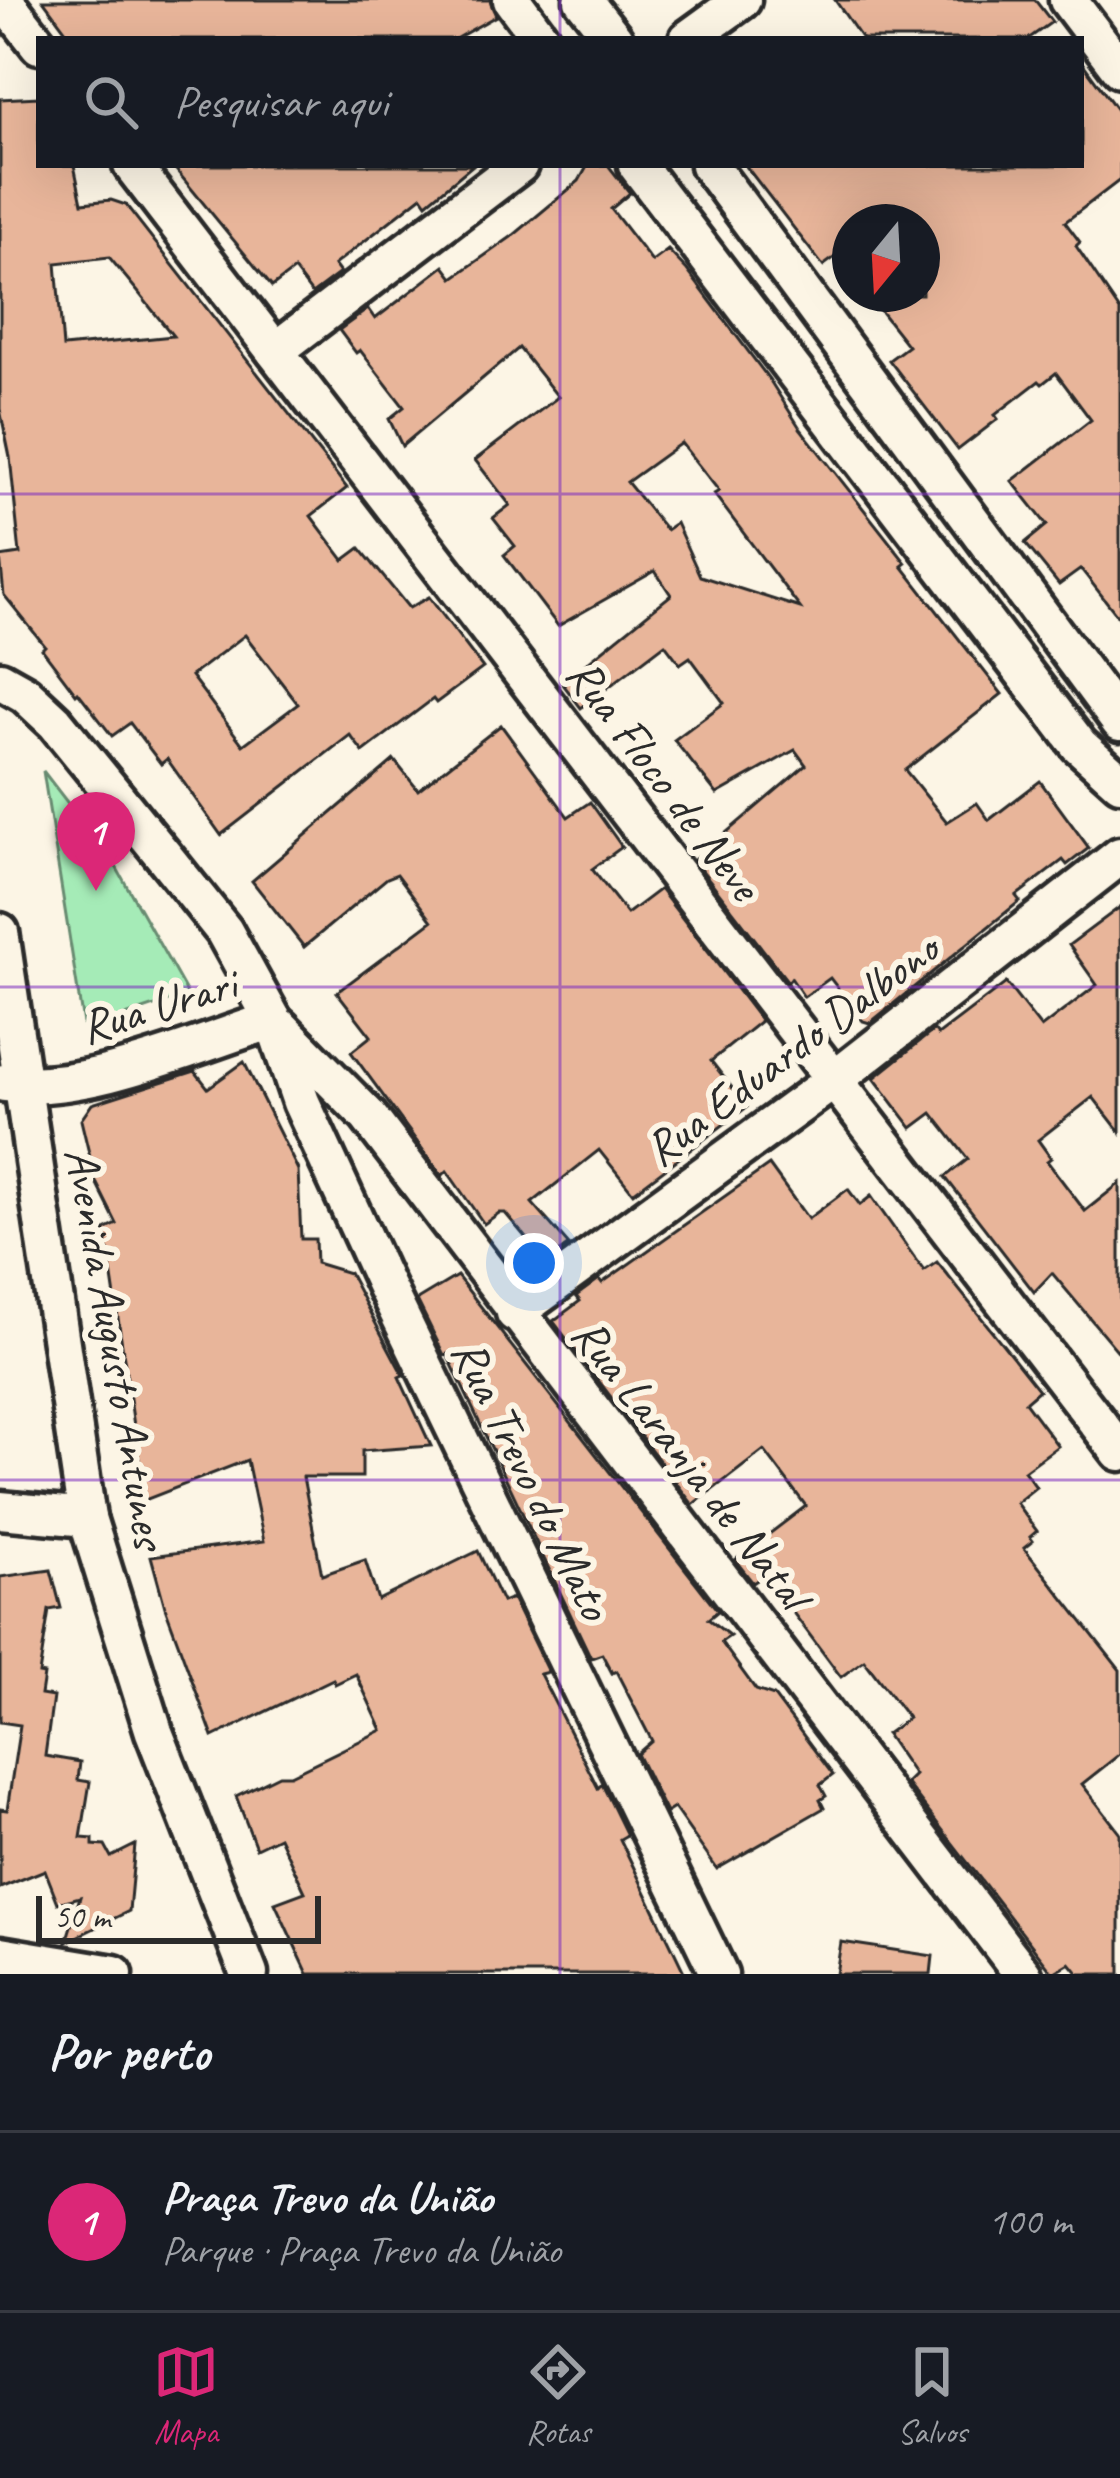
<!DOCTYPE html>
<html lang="pt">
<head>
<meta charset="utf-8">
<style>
  :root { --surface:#171b24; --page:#242831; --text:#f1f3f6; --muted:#9ea1a6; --line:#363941; --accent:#db2777 }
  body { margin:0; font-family:Caveat,sans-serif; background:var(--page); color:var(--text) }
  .compass { position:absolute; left:832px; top:204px; width:108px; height:108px; border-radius:50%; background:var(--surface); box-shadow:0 12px 48px #0002; rotate:198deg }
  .scale { position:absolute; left:36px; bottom:30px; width:285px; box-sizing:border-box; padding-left:12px; border:6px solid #2b2b2b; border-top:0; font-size:33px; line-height:42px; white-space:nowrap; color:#2b2b2b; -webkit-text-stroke:9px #fcf5e5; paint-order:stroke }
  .you { position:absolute; left:534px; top:1263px; width:42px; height:42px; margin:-30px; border:9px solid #fff; border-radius:50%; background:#1a73e8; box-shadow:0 0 0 18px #1a73e833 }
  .badge { display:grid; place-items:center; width:78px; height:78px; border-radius:50%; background:var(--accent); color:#fff; font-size:39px; font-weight:700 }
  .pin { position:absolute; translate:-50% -99px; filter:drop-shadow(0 3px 6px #0008) }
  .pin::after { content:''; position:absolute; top:63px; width:42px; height:36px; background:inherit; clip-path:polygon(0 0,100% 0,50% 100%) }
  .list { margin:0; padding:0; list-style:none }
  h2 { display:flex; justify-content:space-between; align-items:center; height:156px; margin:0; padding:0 48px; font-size:51px }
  h2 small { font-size:39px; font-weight:400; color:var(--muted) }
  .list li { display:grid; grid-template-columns:78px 1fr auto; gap:36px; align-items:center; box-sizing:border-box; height:180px; padding:0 48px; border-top:3px solid var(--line) }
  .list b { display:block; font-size:45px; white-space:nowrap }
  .list p { margin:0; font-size:39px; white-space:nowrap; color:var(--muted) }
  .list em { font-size:39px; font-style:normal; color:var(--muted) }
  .icon { flex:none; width:66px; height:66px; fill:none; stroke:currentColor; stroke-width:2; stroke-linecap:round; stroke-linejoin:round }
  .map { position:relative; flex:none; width:1120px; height:1974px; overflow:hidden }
  .search { position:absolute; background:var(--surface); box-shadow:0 12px 48px #0002; left:36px; right:36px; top:36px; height:132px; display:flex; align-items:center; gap:30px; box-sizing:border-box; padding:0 42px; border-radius:0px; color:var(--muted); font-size:45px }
  .sheet { height:336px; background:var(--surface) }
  nav { display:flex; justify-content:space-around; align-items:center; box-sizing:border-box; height:168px; border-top:3px solid var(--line); background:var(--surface); font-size:33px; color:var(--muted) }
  nav a { display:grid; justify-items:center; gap:6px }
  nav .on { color:var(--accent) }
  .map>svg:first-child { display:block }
  .green { fill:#a5ebb7; stroke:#688b71; stroke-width:3 }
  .building { fill:#e8b59a; stroke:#2b2b2b; stroke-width:3; fill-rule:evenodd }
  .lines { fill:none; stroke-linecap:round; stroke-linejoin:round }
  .minor-casing { stroke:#2b2b2b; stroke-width:45 }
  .minor { stroke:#fcf5e5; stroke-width:36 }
  .grid { fill:none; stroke:#7b2cbf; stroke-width:3; stroke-opacity:0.55 }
  .labels { text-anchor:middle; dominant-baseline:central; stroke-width:12; stroke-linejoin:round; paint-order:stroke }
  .street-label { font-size:48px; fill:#2b2b2b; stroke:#fcf5e5 }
</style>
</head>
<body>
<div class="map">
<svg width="1120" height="1974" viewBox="0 0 1120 1974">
  <rect width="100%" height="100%" fill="#fcf5e5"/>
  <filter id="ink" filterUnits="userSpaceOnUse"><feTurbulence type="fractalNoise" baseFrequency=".00833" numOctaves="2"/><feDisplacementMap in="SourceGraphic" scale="24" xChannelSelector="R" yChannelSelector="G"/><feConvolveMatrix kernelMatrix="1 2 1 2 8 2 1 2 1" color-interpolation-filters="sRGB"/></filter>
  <g filter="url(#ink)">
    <path class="green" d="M 43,771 L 114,863 L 188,995 L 84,1030 Z"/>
    <g class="building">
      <path d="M 43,0 L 490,0 L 496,16 L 455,39 L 72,39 Z"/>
      <path d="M 835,0 L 1035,0 L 1052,22 L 1028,39 L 862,39 Z"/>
      <path d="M 1081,61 L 1120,114 L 1120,180 L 1065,222 L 1080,242 L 1076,246 L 1120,311 L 1120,619 L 1081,569 L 1059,585 L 1025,543 L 1047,525 L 1012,481 L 1091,420 L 1056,373 L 1042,384 L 1039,381 L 995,415 L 998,419 L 958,450 L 889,360 L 908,346 L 867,294 L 922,294 L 922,222 L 850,222 L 850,246 L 823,266 L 745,165 L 1081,165 Z"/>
      <path d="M 39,97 L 39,165 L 74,165 L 82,203 L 111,200 L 126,205 L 347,488 L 311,516 L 344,560 L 360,548 L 409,608 L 429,597 L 483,668 L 436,703 L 433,699 L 363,752 L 350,735 L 221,835 L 167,759 L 161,764 L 130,723 L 112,736 L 78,692 L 76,694 L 42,649 L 45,646 L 4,595 L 0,557 L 20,554 L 10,457 L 0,409 L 0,99 ZM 109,257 L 138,292 L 173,336 L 63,347 L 56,263 ZM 245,635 L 298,704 L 243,745 L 191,676 Z"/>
      <path d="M 172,165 L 473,165 L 427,203 L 422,196 L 334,265 L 340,273 L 312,294 L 294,270 L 272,287 Z"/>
      <path d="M 588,165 L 608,165 L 630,193 L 611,209 L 652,262 L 668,250 L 687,270 L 769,379 L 800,428 L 906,563 L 902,566 L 1002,694 L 905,770 L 947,822 L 977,803 L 989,820 L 1040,781 L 1089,848 L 1067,865 L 1063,860 L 1016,896 L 1020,901 L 870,1023 L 863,1021 L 830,978 L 804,997 L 791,978 L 788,982 L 694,860 L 806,765 L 795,750 L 717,794 L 674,740 L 724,703 L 690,657 L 680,664 L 665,644 L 581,708 L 562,683 L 671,595 L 655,571 L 558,626 L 504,555 L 515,546 L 493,518 L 510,505 L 475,460 L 558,397 L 519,348 L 402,446 L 389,419 L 404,407 L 360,350 L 356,353 L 339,330 L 368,309 L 375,319 L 444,266 L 453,278 L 514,235 L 579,181 ZM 681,443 L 719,491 L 714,494 L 800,608 L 700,576 L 676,523 L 666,530 L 627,482 Z"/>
      <path d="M 501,725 L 568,817 L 590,802 L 622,847 L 592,869 L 627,914 L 660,889 L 761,1021 L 711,1061 L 747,1107 L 633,1193 L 599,1150 L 532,1203 L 569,1245 L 546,1262 L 505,1213 L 499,1213 L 484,1224 L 447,1171 L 442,1176 L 351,1052 L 371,1036 L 337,992 L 432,921 L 397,874 L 387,878 L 304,947 L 252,881 L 394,760 L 418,790 Z"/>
      <path d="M 1120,907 L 1120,1132 L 1093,1097 L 1038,1140 L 1051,1158 L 1047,1161 L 1085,1211 L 1120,1183 L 1120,1354 L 1052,1273 L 1034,1292 L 945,1177 L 968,1159 L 932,1113 L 912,1128 L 874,1078 L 934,1030 L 938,1035 L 1006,983 L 1041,1028 L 1097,985 L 1069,945 Z"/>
      <path d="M 244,1062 L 298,1170 L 301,1239 L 315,1239 L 316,1263 L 349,1273 L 403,1375 L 399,1377 L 431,1446 L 362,1451 L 362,1477 L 303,1477 L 322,1575 L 365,1560 L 378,1600 L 478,1551 L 502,1602 L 512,1598 L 548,1672 L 540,1674 L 598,1788 L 602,1784 L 627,1835 L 620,1839 L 685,1974 L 308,1974 L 275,1903 L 305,1892 L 279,1837 L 256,1848 L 236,1796 L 279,1775 L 290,1775 L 382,1730 L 356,1674 L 335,1684 L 333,1679 L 213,1737 L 165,1607 L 151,1556 L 264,1541 L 247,1460 L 145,1500 L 105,1230 L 117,1224 L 96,1182 L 81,1120 L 92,1104 L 195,1071 L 208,1088 Z"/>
      <path d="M 769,1165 L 808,1219 L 848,1189 L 860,1205 L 871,1196 L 924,1271 L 937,1262 L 1039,1390 L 1025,1402 L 1058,1446 L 1024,1471 L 1036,1487 L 1016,1503 L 1037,1531 L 1030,1537 L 1033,1541 L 1024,1548 L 1120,1670 L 1120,1754 L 1082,1784 L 1120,1833 L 1120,1974 L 1079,1974 L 1070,1963 L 1053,1973 L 906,1783 L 914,1775 L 886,1734 L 908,1718 L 864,1660 L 841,1677 L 771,1583 L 767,1586 L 760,1578 L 753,1583 L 735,1560 L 806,1506 L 764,1450 L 693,1505 L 553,1321 L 580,1301 L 576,1296 L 599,1279 L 602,1283 Z"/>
      <path d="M 457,1276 L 718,1611 L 708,1619 L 730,1636 L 721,1642 L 756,1690 L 774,1696 L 833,1775 L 820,1785 L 826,1796 L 820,1800 L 824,1808 L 717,1869 L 674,1808 L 666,1813 L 637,1754 L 652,1741 L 616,1671 L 612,1673 L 602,1654 L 591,1658 L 447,1354 L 444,1355 L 417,1300 Z"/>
      <path d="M 51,1570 L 61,1608 L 49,1610 L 39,1674 L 44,1675 L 41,1695 L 53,1697 L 45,1756 L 80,1762 L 78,1780 L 90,1782 L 81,1838 L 93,1839 L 93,1845 L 105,1846 L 111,1857 L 135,1845 L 129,1911 L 66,1942 L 80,1897 L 58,1903 L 45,1870 L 0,1888 L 0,1809 L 7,1810 L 20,1725 L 0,1722 L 0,1577 Z"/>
      <path d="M 841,1942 L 933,1956 L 931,1974 L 836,1974 Z"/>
    </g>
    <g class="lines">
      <defs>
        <g id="minor">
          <path d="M 4,0 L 39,45"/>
          <path d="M 512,0 L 541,39"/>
          <path d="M 583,0 L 614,39"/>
          <path d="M 1068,0 L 1120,69"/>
          <path d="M 688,39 L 742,0"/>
          <path d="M 132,165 L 1120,1452"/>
          <path d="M 637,165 L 1079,745 L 1120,782"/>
          <path d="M 709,165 L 1120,722"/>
          <path d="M 275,351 L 519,165"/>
          <path d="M 0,680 L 25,694 L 55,722 L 168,861 L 224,931 L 273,1020 L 301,1102 L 386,1287 L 719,1974"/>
          <path d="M 0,932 L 87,1518 L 154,1732 L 249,1974"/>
          <path d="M 280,1027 L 368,1116 L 1023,1974"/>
          <path d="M 4,1083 C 85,1094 194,1045 273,1020"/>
          <path d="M 515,1313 L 834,1080 L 1120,856"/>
          <path d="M 0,1510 L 87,1518"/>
          <path d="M 0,1955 L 114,1974"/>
        </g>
      </defs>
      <use href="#minor" class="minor-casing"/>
      <use href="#minor" class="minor"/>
    </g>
  </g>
  <path class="grid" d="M 560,0 L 560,39M 560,165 L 560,1974M 0,494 L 1120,494M 0,987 L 1120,987M 0,1480 L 1120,1480"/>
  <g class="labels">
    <g class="street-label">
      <text transform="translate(664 779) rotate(53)">Rua Floco de Neve</text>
      <text transform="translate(158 1005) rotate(-17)">Rua Urari</text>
      <text transform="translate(791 1049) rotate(-37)">Rua Eduardo Dalbono</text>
      <text transform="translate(116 1348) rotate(80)">Avenida Augusto Antunes</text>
      <text transform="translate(691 1463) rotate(52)">Rua Laranja de Natal</text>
      <text transform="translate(532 1479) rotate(64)">Rua Trevo do Mato</text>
    </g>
  </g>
</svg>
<svg class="compass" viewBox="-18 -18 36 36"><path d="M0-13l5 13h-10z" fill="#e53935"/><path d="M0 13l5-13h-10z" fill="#9ea1a6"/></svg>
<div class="scale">50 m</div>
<div class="you"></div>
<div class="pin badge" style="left:96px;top:891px">1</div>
<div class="search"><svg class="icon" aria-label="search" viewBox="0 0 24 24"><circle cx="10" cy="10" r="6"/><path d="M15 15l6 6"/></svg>Pesquisar aqui</div>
</div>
<section class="sheet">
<h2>Por perto<small></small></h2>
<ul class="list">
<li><span class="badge">1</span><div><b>Praça Trevo da União</b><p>Parque · Praça Trevo da União</p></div><em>100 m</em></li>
</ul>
</section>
<nav>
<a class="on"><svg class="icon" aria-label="map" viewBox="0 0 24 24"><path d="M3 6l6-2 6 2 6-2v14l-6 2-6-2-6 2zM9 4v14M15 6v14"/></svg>Mapa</a>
<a><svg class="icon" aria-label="directions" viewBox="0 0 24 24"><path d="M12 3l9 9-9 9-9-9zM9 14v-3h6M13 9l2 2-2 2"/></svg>Rotas</a>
<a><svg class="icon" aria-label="saved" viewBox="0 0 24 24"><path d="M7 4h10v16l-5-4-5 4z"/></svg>Salvos</a>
</nav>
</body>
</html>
